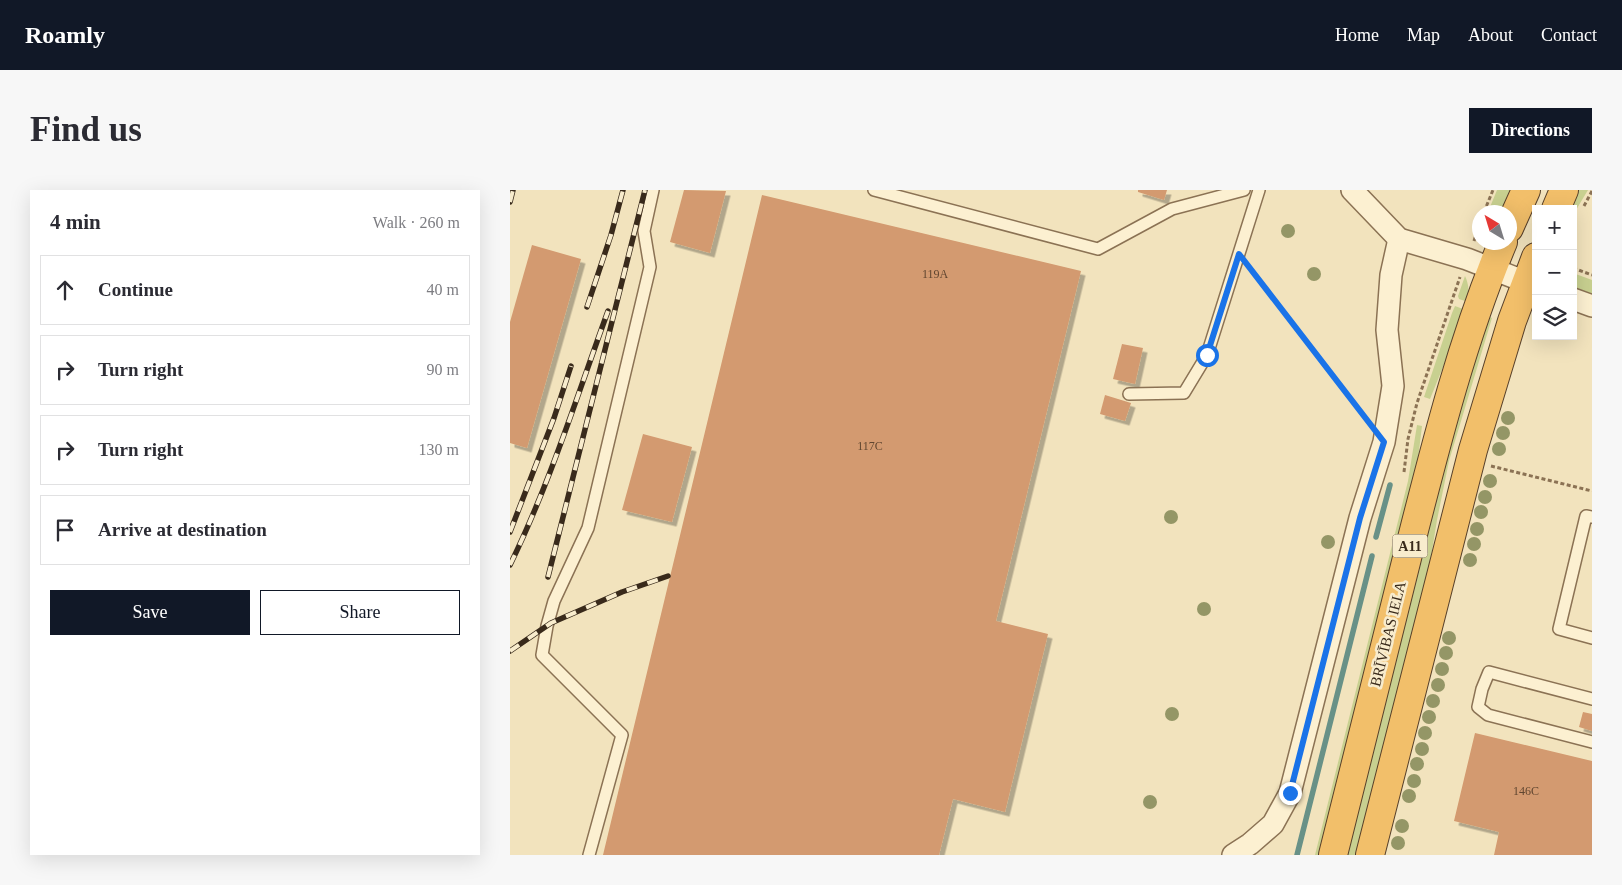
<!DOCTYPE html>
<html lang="en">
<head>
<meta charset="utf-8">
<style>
  :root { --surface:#fff; --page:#f7f7f7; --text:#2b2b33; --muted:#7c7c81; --line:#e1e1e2; --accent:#111827 }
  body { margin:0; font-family:Georgia,serif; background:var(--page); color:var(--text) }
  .controls { position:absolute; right:15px; top:15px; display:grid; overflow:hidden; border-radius:0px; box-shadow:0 5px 20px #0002 }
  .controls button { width:45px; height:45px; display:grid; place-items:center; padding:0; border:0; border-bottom:1px solid var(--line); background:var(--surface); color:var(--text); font:25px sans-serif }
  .compass { position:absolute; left:962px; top:15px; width:45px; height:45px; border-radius:50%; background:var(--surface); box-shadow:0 5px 20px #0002; rotate:322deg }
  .stop { position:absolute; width:15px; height:15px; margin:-11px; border:4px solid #1a73e8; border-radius:50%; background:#fff }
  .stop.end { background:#1a73e8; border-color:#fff; box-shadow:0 1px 5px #0008 }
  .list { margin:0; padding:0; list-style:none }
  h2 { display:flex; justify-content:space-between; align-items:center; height:65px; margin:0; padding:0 20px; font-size:21px }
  h2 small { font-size:16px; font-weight:400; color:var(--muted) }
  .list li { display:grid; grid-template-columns:32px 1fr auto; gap:15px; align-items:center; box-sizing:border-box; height:70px; margin:0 10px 10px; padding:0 10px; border:1px solid var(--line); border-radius:0px }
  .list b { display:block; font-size:19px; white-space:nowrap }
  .list em { font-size:16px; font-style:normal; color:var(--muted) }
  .actions { display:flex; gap:10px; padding:15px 20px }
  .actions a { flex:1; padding:11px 0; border:1px solid var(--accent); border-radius:0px; text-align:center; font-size:18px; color:var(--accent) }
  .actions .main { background:var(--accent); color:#fff }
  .icon { flex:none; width:28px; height:28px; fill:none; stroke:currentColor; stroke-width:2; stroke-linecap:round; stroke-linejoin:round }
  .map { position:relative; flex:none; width:1082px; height:665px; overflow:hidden; border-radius:0px }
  header { display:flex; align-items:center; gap:30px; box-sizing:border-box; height:70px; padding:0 25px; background:var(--accent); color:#fff }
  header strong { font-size:24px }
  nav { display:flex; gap:28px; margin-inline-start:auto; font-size:18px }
  .intro { display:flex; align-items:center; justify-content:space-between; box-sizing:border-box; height:120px; padding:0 30px }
  h1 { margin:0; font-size:35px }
  .button { padding:12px 22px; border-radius:0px; background:var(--accent); color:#fff; font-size:18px; font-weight:700 }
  main { display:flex; gap:30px; padding:0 30px }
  aside { flex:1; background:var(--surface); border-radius:0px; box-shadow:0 5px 20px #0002 }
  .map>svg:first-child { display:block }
  .green { fill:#c8d090 }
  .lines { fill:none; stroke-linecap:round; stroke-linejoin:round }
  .stream { stroke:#689187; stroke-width:5.5 }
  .building { fill:#d39a6f; filter:url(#shadow) }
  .service-casing { stroke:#8b7254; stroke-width:14 }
  .minor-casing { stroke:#8b7254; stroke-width:24 }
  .trunk-casing { stroke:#58402a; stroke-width:30 }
  .path { stroke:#8b7254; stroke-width:3; stroke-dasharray:4 2.5; stroke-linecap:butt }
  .service { stroke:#fcf0d1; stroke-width:11 }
  .minor { stroke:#fcf0d1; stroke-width:21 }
  .trunk { stroke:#f2bf6a; stroke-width:28 }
  .rail-casing { stroke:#392a1b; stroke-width:5.5 }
  .rail { stroke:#f8eccd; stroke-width:4; stroke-dasharray:11; stroke-linecap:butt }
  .tree { fill:#949666 }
  .route { stroke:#1a73e8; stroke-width:6 }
  .labels { text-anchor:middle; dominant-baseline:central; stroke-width:5; stroke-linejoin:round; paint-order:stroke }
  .number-label { font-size:12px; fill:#604630 }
  .shield { fill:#f8eccd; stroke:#726450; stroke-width:1 }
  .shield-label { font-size:14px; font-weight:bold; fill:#392a1b }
  .street-label { font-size:15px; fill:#392a1b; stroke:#f8eccd }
</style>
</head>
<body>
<header>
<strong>Roamly</strong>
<nav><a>Home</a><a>Map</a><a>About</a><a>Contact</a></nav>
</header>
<div class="intro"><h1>Find us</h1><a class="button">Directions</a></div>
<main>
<aside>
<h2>4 min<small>Walk · 260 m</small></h2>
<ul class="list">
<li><svg class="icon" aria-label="ahead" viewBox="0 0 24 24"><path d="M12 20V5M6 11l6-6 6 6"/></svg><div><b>Continue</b></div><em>40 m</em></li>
<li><svg class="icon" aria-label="right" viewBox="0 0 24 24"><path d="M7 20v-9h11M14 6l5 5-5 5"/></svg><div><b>Turn right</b></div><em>90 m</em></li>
<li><svg class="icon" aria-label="right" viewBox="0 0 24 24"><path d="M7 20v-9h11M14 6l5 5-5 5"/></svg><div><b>Turn right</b></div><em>130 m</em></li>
<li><svg class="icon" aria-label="arrive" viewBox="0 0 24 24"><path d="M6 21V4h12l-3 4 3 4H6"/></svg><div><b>Arrive at destination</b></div></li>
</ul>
<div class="actions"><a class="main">Save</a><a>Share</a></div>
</aside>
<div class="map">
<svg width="1082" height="665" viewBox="0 0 1082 665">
  <defs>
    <filter id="shadow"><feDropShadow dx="4.5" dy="4.5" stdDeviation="0" flood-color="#0004"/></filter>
  </defs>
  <rect width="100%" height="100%" fill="#f2e3bd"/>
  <g class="green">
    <path d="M 987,0 L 1001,0 L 992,22 L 978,22 Z"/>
    <path d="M 1069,0 L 1078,0 L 1063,25 L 1063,19 L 1058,19 Z"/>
    <path d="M 1063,83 L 1082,90 L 1082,106 L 1063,99 Z"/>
    <path d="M 955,86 C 959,94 959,103 958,112 L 949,109 L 948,106 Z"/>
    <path d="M 945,116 L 953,119 L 944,150 L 920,209 L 914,207 L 942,123 Z"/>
    <path d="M 975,125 L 982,128 L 939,271 L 927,330 L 921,367 L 906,437 L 849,665 L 832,665 L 937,247 Z"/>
    <path d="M 907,235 L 912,236 L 905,294 L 812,665 L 805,665 L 898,291 Z"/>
  </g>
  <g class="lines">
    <g class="stream">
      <path d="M 866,347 L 880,295"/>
      <path d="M 787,665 L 862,366"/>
    </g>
  </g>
  <g class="building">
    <path d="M 174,0 L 216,1 L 200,63 L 160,52 Z"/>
    <path d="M 628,0 L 657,0 L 654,10 L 628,2 Z"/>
    <path d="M 252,5 L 571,81 L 486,431 L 538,444 L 495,622 L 443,609 L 429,665 L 93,665 Z"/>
    <path d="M 22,55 L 71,69 L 17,258 L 0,253 L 0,132 Z"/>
    <path d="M 612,154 L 633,158 L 625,194 L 603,189 Z"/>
    <path d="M 595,205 L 621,213 L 615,231 L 590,224 Z"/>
    <path d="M 133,244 L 182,257 L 162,332 L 112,320 Z"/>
    <path d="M 1073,522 L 1082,524 L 1082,541 L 1069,537 Z"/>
    <path d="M 965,543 L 1082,571 L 1082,665 L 984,665 L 989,642 L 944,631 Z"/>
  </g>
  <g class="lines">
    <defs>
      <g id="service">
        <path d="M 364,0 L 588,59 L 662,19 L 734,0"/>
        <path d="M 619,204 L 674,203 L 697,165 L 749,0"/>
        <path d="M 1082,327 L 1076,326 L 1049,439 L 1082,448"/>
        <path d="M 1082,509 L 979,482 L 972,499 L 968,517 L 978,525 L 1082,552"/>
        <path d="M 79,665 L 112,545 L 32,465 L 37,436 L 44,411 L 78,338 L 140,77 L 134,41 L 143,0"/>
      </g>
      <g id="minor">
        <path d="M 842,0 L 889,49 L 957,69 L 1026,96"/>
        <path d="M 1063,109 L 1082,116"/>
        <path d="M 723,665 L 740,654 L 763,634 L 780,603 L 850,328 L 874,252 L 883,196 L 877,140 L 881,85 L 889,49"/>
      </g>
      <g id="trunk">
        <path d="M 1046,19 L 1054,0"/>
        <path d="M 999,38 L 1016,0"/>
        <path d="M 823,665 C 849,562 875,459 900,356 C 926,254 952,150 993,52"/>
        <path d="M 860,665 L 963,260 L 1002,131 L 1026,67"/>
      </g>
    </defs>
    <use href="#service" class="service-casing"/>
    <use href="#minor" class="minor-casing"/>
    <use href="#trunk" class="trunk-casing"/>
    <g class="path">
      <path d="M 1074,16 L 1082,1"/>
      <path d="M 974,22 L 983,0"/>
      <path d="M 964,51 L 969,35"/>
      <path d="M 739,76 L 858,232"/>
      <path d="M 1063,78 L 1082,85"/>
      <path d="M 981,276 L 1082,301"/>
      <path d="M 894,282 L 898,249 L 907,213 L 950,87"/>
    </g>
    <use href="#service" class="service"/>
    <use href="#minor" class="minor"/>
    <use href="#trunk" class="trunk"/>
    <defs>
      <g id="rail">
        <path d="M 0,12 L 3,0"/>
        <path d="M 77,117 L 101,45 L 113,0"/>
        <path d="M 0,342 L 44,228 L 61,176"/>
        <path d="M 0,375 C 40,293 67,206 98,121"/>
        <path d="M 38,387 L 135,0"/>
        <path d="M 0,461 L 41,433 L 112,402 L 158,386"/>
      </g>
    </defs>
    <use href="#rail" class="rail-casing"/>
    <use href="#rail" class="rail"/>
  </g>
  <g class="tree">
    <circle cx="778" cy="41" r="7"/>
    <circle cx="804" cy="84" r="7"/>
    <circle cx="998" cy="228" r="7"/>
    <circle cx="993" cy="243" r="7"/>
    <circle cx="989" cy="259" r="7"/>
    <circle cx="980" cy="291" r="7"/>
    <circle cx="975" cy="307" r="7"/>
    <circle cx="971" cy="322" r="7"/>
    <circle cx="661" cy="327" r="7"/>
    <circle cx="967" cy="339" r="7"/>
    <circle cx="818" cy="352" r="7"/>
    <circle cx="964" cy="354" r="7"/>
    <circle cx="960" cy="370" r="7"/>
    <circle cx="694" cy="419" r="7"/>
    <circle cx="939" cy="448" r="7"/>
    <circle cx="936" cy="463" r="7"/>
    <circle cx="932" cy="479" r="7"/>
    <circle cx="928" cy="495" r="7"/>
    <circle cx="923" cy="511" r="7"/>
    <circle cx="662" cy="524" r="7"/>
    <circle cx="919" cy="527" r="7"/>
    <circle cx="915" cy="543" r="7"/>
    <circle cx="912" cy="559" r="7"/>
    <circle cx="907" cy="574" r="7"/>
    <circle cx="904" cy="591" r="7"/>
    <circle cx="899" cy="606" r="7"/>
    <circle cx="640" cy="612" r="7"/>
    <circle cx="892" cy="636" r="7"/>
    <circle cx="888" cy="653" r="7"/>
  </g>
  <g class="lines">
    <path class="route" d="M 697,165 L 729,64 L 874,252 L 850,328 L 780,603"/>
  </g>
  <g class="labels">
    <g class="number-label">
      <text x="425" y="84">119A</text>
      <text x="360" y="256">117C</text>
      <text x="1016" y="601">146C</text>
    </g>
    <rect class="shield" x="882.5" y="344.5" width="35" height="23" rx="4"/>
    <g class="shield-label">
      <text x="900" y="356">A11</text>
    </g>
    <g class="street-label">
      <text transform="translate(878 444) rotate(-76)">BRĪVĪBAS IELA</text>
    </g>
  </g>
</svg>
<div class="controls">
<button>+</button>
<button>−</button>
<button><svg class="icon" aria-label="layers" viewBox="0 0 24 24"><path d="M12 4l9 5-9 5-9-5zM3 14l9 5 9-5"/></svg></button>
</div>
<svg class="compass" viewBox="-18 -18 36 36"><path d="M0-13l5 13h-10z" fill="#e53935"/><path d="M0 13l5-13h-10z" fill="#7c7c81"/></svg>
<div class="stop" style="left:697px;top:165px"></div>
<div class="stop end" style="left:780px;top:603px"></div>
</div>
</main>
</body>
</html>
